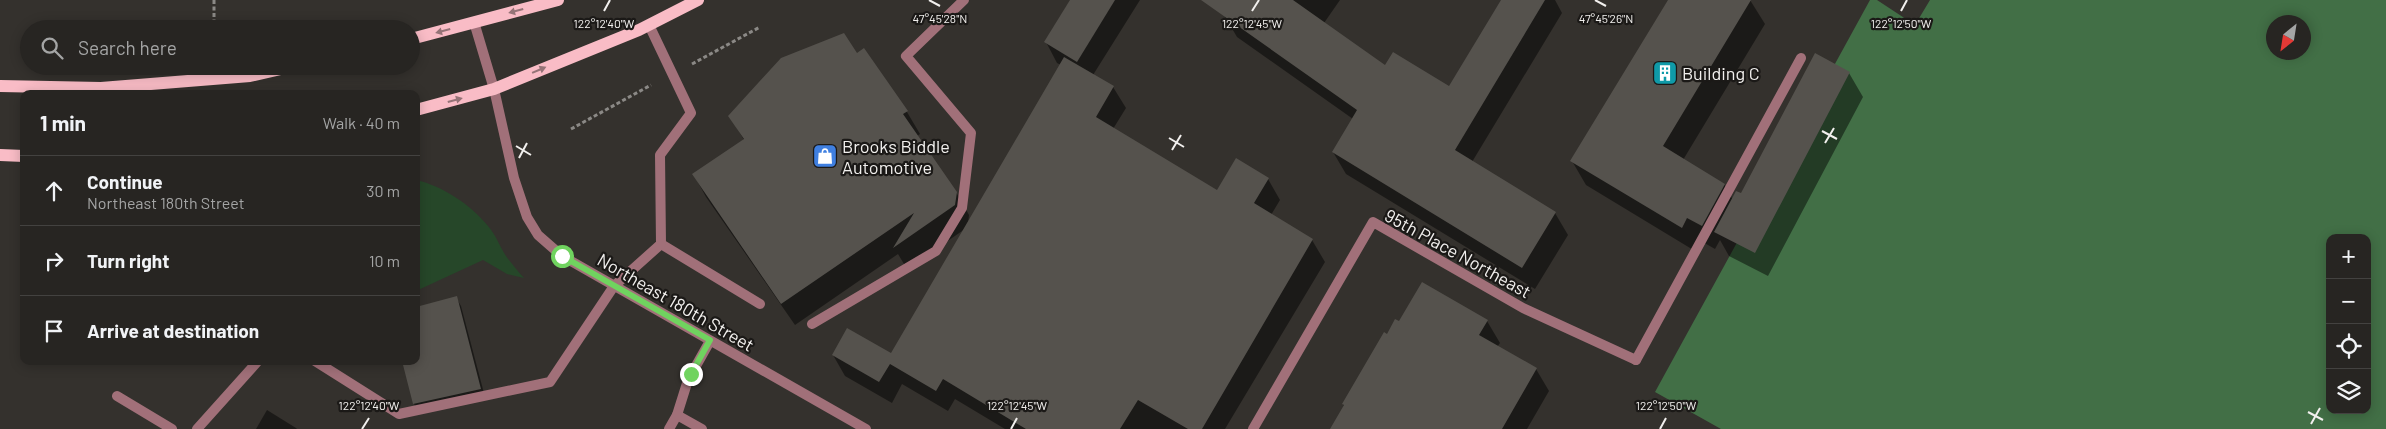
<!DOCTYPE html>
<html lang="en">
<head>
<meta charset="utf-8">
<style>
  :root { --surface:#272522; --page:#2f2d2a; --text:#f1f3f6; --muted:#a4a5a5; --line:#434240 }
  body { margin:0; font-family:Barlow,sans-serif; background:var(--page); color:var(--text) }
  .controls { position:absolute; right:15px; bottom:15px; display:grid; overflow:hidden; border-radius:10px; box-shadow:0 2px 12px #0003 }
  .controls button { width:45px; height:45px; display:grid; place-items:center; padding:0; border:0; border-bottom:1px solid var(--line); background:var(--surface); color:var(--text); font:25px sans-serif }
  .compass { position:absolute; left:2266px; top:15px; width:45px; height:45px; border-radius:50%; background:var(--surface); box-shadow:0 2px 12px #0003; rotate:210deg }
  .stop { position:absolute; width:15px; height:15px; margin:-11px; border:4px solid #70d35f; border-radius:50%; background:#fff }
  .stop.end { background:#70d35f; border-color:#fff; box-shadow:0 1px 5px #0008 }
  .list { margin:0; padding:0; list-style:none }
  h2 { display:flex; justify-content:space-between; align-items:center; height:65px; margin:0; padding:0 20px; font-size:21px }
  h2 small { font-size:16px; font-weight:400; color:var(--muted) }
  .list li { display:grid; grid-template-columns:32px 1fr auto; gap:15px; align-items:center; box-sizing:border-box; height:70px; padding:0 20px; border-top:1px solid var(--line) }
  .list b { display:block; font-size:19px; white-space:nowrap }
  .list p { margin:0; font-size:16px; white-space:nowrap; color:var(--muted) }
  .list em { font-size:16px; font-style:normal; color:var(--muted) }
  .icon { flex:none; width:28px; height:28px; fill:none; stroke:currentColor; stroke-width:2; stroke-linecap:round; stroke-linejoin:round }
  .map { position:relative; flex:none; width:2386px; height:429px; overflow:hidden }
  .search { position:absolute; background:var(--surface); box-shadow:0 2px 12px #0003; left:20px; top:20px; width:400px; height:55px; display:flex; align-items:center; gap:12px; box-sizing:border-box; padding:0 18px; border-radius:28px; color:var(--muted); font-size:19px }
  .panel { position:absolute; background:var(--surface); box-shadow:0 2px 12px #0003; left:20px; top:90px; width:400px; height:275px; border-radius:10px }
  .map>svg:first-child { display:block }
  .green { fill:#264729 }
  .forest { fill:#426f46; fill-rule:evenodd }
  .shadow { fill:#0007 }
  .building { fill:#55524d }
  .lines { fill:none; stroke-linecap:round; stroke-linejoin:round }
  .path { stroke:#8b8986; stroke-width:3; stroke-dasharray:4 2.5; stroke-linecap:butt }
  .service { stroke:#a17079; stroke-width:10 }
  .minor { stroke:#a17079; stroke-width:10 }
  .tertiary { stroke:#a17079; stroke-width:10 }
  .primary { stroke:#f9bcc6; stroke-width:12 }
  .oneway { fill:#957377 }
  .route { stroke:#70d35f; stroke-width:6 }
  .ticks { fill:none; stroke:#f2f0ee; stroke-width:2 }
  .labels { text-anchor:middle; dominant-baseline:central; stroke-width:4.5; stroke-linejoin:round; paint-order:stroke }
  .poi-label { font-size:18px; fill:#f2f0ee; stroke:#1b1917; text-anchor:start }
  .street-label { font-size:18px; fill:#f2f0ee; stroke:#1b1917 }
  .ticks-label { font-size:12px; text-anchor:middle; fill:#f2f0ee; stroke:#1b1917; stroke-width:4.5; stroke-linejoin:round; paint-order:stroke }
</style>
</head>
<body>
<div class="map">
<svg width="2386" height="429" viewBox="0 0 2386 429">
  <rect width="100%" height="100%" fill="#34312d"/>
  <path class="green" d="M 416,180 C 443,186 471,205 488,226 C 496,235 500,247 506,256 C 512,264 518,271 524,278 L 507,274 L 483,260 L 416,291 Z"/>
  <path class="forest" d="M 1870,0 L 1877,0 L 1915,25 L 1930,0 L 2386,0 L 2386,429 L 1721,429 L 1655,392 ZM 2274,22 L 2304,22 L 2304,52 L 2274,52 ZM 2330,238 L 2367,238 L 2367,410 L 2330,410 Z"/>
  <g class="shadow">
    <path d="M 1071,0 L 1140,0 L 1093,75 L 1113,87 L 1126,108 L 1113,129 L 1218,192 L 1268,179 L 1280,200 L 1271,215 L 1312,240 L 1325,262 L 1225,429 L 1005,429 L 955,399 L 948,411 L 902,384 L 892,403 L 845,376 L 833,355 L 892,355 L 965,229 L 907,269 L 898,254 L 795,325 L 706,197 L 694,175 L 744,140 L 730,116 L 864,50 L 907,112 L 920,134 L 917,136 L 956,192 L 969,215 L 968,224 L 1061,65 L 1057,63 L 1046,42 Z"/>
    <path d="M 1235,0 L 1340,0 L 1324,23 L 1385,67 L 1449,87 L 1502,0 L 1555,0 L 1562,13 L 1472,162 L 1555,213 L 1568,235 L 1535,289 L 1346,174 L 1333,152 L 1353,119 L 1237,37 L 1224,15 Z"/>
    <path d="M 1669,0 L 1750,0 L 1765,24 L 1683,160 L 1724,184 L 1733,200 L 1741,195 L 1849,73 L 1863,97 L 1768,276 L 1729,256 L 1720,240 L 1715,249 L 1701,241 L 1695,251 L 1586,185 L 1572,161 Z"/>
    <path d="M 456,298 L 461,306 L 485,397 L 419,412 L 414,404 L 416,361 Z"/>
    <path d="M 1487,321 L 1500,343 L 1497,347 L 1536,369 L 1549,391 L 1527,429 L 1338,429 L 1344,406 L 1343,404 L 1387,336 L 1400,323 Z"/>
    <path d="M 267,410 L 296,428 L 297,429 L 256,429 Z"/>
  </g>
  <g class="building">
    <path d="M 1070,0 L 1115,0 L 1077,62 L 1044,42 Z"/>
    <path d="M 1201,0 L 1293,0 L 1385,65 L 1393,52 L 1449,86 L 1501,0 L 1545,0 L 1455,150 L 1556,212 L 1522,268 L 1332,152 L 1357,110 Z"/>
    <path d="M 1668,0 L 1751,0 L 1663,146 L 1725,184 L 1702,226 L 1687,218 L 1682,228 L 1570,161 Z"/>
    <path d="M 844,33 L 857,53 L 864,48 L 908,111 L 903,114 L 957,192 L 955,205 L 893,248 L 914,213 L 781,304 L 692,174 L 744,139 L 728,116 L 781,58 Z"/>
    <path d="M 1815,53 L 1850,72 L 1755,253 L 1714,232 L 1736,191 L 1741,193 Z"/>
    <path d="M 1064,57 L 1114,86 L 1096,117 L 1217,190 L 1236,158 L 1269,178 L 1254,203 L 1313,239 L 1202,429 L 1188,429 L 1138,400 L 1120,429 L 1026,429 L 943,379 L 936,391 L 890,364 L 879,382 L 832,355 L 847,328 L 891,353 Z"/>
    <path d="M 1422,282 L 1488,320 L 1479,335 L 1537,368 L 1502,429 L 1330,429 L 1344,405 L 1342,404 L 1384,332 L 1387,334 L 1395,319 L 1399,321 Z"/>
    <path d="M 457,296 L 481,389 L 413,404 L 402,361 L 416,361 L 416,307 Z"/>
  </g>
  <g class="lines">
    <g class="path">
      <path d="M 214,0 L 214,29"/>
      <path d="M 692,64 L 760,27"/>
      <path d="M 571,129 L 651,85"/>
    </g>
    <g class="service">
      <path d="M 661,244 L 760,304"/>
      <path d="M 812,324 L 936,251 L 962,208 L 971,133 L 906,56 L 964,0"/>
      <path d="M 1636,360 L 1801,58"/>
      <path d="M 315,361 L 399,414 L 550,382 L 614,286 L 661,244 L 660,155 L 691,113 L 649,25"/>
      <path d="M 677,415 L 702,429"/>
      <path d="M 197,429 L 258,361"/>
      <path d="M 669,429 L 677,415 L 688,380 L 710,341"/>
    </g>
    <g class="minor">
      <path d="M 117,396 L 172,429"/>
      <path d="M 1253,429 L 1373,222 L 1523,308 L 1636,360"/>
    </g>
    <path class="tertiary" d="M 474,22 L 494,89 L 514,178 L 527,217 L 538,235 L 562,256 L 866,429"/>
    <g class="primary">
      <path d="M 411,39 L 558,0"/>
      <path d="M 0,86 L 101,88 L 250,76 L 294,66"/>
      <path d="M 416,110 L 494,89 L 639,30 L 698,0"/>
      <path d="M 0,155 L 24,156"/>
    </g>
  </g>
  <defs><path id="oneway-solid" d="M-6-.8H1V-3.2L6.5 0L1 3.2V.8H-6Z" transform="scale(1.25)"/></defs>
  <g class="oneway">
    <use href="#oneway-solid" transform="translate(516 11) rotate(165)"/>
    <use href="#oneway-solid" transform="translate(443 31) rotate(165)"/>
    <use href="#oneway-solid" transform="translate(539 70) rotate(-23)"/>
    <use href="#oneway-solid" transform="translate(455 100) rotate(-15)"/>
  </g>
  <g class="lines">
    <path class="route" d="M 562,256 L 710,340 L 691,374"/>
  </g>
  <path class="ticks" d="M 929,0 L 940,6M 1595,0 L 1606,6M 604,11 L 610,0M 1252,11 L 1259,0M 1901,11 L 1907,0M 1822,131 L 1837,139M 1169,138 L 1184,147M 1825,143 L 1834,128M 516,146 L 531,155M 1172,150 L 1181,135M 519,158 L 527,143M 2308,412 L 2323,420M 2311,424 L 2320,408M 362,429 L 369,418M 1011,429 L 1017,418M 1660,429 L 1666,418"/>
  <defs>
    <symbol id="building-square" viewBox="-11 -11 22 22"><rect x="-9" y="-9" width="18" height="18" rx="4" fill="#0f9aa8" stroke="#1b1917"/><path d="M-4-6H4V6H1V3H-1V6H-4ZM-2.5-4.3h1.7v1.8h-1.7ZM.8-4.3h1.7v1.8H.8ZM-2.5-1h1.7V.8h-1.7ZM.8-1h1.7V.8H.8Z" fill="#fff"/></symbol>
    <symbol id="shop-square" viewBox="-11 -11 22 22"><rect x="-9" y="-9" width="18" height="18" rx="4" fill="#3f7fe0" stroke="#1b1917"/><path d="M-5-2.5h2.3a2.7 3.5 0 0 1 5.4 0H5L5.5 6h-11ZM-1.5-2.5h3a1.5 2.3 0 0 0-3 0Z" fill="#fff"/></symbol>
  </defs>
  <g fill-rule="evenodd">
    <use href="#building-square" x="1651" y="59" width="28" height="28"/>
    <use href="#shop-square" x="811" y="142" width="28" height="28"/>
  </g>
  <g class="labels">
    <g class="poi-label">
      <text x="1682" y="73">Building C</text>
      <text x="842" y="146">Brooks Biddle<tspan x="842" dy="21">Automotive</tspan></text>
    </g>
    <g class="street-label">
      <text transform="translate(1458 253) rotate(29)">95th Place Northeast</text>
      <text transform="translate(676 302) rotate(30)">Northeast 180th Street</text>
    </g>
  </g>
  <g class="ticks-label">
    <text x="940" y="23">47°45'28"N</text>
    <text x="1606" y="23">47°45'26"N</text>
    <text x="604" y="28">122°12'40"W</text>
    <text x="1252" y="28">122°12'45"W</text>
    <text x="1901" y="28">122°12'50"W</text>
    <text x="369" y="410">122°12'40"W</text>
    <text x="1017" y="410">122°12'45"W</text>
    <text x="1666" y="410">122°12'50"W</text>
  </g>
</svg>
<div class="controls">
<button>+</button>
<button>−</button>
<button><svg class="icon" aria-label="locate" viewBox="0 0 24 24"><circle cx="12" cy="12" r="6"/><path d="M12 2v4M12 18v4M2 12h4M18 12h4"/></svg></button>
<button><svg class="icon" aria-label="layers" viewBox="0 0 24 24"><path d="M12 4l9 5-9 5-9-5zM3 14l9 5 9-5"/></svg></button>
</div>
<svg class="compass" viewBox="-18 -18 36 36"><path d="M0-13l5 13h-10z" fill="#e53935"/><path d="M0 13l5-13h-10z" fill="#a4a5a5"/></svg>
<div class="stop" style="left:562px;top:256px"></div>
<div class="stop end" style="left:691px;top:374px"></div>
<div class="search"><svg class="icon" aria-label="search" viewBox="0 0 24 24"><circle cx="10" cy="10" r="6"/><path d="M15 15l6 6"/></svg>Search here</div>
<section class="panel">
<h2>1 min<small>Walk · 40 m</small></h2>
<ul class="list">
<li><svg class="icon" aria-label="ahead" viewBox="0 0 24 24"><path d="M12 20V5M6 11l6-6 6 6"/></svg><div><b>Continue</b><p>Northeast 180th Street</p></div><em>30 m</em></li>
<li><svg class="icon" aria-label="right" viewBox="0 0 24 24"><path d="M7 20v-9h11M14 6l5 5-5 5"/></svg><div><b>Turn right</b></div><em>10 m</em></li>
<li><svg class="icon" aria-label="arrive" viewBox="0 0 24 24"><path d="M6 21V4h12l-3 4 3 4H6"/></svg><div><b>Arrive at destination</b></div></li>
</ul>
</section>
</div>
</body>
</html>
